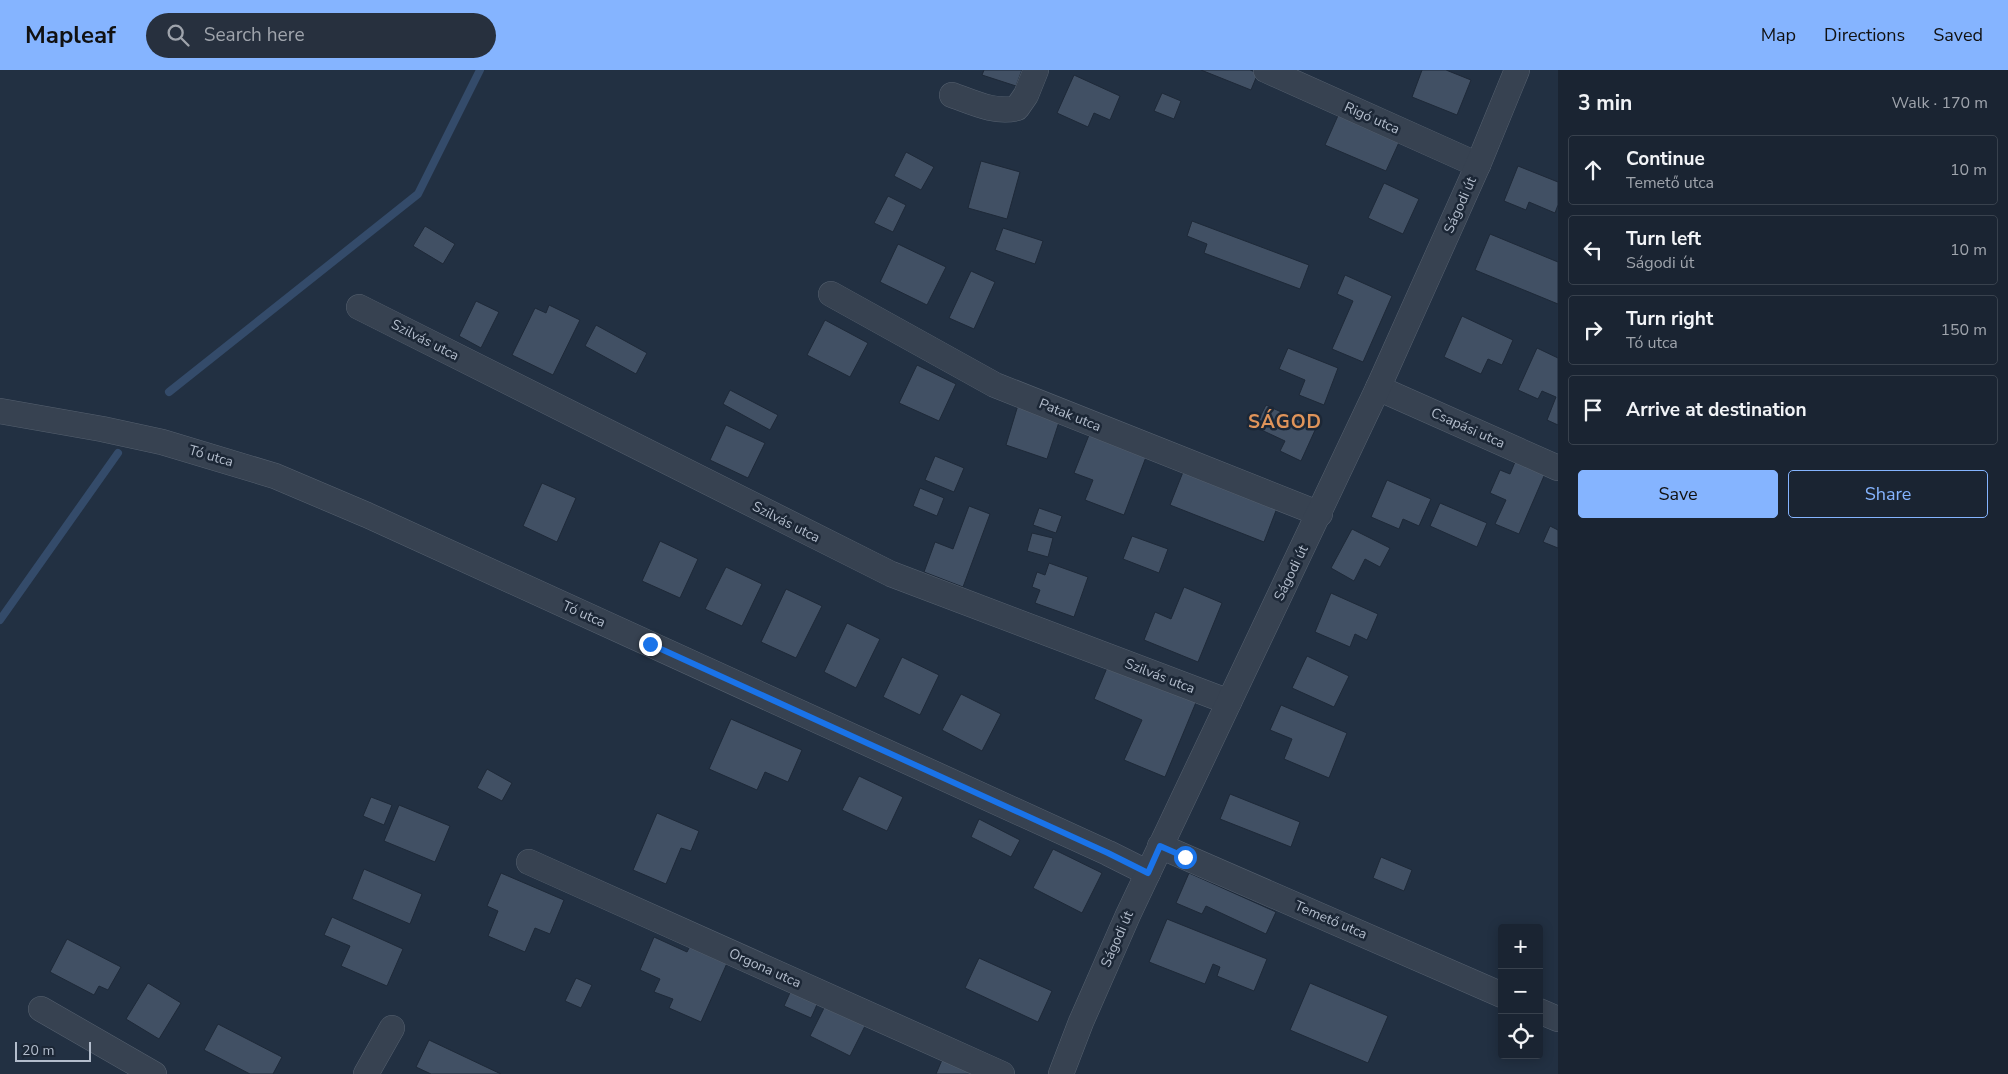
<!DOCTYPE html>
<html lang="en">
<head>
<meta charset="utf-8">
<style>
  :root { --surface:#1a2432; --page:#27303e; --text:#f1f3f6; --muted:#9fa4ac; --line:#38414d; --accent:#85b4ff }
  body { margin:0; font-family:"Nunito Sans",sans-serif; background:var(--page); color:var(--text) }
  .controls { position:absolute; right:15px; bottom:15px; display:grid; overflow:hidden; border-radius:5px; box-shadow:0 2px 12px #0003 }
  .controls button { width:45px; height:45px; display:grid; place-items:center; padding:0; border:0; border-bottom:1px solid var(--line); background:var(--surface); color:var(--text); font:25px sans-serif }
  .scale { position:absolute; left:15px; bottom:12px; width:76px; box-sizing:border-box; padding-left:5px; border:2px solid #b3bdcc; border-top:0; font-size:14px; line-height:18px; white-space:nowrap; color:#b3bdcc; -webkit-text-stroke:4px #1c2736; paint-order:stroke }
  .stop { position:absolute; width:15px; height:15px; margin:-11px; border:4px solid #1a73e8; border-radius:50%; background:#fff }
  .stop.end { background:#1a73e8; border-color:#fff; box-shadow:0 1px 5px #0008 }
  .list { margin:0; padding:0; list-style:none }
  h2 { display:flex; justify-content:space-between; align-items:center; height:65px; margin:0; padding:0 20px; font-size:21px }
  h2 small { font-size:16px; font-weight:400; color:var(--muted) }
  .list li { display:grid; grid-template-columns:32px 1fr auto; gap:15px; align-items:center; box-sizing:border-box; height:70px; margin:0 10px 10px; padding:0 10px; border:1px solid var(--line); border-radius:5px }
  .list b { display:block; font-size:19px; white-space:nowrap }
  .list p { margin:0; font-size:16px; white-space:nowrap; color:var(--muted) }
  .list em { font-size:16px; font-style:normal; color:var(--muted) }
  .actions { display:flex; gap:10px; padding:15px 20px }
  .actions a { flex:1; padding:11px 0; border:1px solid var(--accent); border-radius:5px; text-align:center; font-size:18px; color:var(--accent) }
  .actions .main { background:var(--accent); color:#111 }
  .icon { flex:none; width:28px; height:28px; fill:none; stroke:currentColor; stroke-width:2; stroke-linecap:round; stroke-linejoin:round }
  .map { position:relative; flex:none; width:1558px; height:1004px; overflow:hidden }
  header { display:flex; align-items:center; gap:30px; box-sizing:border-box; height:70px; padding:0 25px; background:var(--accent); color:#111 }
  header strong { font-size:24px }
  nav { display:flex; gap:28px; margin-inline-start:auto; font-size:18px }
  .search { width:350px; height:45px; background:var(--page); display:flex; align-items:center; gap:12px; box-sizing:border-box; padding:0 18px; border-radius:28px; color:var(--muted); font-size:19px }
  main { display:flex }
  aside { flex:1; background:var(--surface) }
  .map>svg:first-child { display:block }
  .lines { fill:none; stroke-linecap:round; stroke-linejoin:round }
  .stream { stroke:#344b6a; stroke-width:8 }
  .building { fill:#415064; stroke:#1e2938 }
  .minor-casing { stroke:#55606f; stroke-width:26 }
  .minor { stroke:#374251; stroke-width:25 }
  .route { stroke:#1a73e8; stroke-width:6 }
  .labels { text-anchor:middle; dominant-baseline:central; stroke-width:5; stroke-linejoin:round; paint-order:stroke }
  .street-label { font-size:14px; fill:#b3bdcc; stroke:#1c2736 }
  .district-label { font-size:19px; font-weight:bold; letter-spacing:1px; fill:#e0945a; stroke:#1c2736 }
</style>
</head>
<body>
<header>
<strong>Mapleaf</strong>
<div class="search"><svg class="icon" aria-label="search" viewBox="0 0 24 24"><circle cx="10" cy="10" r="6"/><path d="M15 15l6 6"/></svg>Search here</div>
<nav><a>Map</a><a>Directions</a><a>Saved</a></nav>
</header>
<main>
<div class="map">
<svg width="1558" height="1004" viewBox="0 0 1558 1004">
  <rect width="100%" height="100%" fill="#223042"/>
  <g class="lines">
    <g class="stream">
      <path d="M 169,322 L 418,124 L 480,0"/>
      <path d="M 0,550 L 118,383"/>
    </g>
  </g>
  <g class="building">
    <path d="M 984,0 L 1022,0 L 1016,16 L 982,5 Z"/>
    <path d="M 1201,0 L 1250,0 L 1258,3 L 1251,20 Z"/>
    <path d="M 1422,0 L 1446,0 L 1471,10 L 1457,45 L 1412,27 Z"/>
    <path d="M 1074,5 L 1120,26 L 1110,50 L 1094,43 L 1088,57 L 1057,43 Z"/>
    <path d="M 1162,23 L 1181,31 L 1174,49 L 1154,41 Z"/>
    <path d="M 1340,41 L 1401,68 L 1386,101 L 1325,75 Z"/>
    <path d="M 906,82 L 934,97 L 921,120 L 894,106 Z"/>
    <path d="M 981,91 L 1020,102 L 1007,149 L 968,138 Z"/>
    <path d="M 1518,96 L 1558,112 L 1558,135 L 1555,143 L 1529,132 L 1526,140 L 1504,131 Z"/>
    <path d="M 1384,113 L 1419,129 L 1403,164 L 1368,148 Z"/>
    <path d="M 888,126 L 906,135 L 893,162 L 874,153 Z"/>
    <path d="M 1192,151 L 1309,195 L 1300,219 L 1204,183 L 1207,174 L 1187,166 Z"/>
    <path d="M 425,156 L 455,174 L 443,194 L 413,176 Z"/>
    <path d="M 1003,158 L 1043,171 L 1035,194 L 995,180 Z"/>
    <path d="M 1490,164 L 1558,192 L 1558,234 L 1475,200 Z"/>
    <path d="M 898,174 L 946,197 L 927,235 L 880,212 Z"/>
    <path d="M 971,201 L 995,212 L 974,259 L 949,248 Z"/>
    <path d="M 1345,205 L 1392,226 L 1363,292 L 1332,279 L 1353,231 L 1337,224 Z"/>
    <path d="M 476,231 L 499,242 L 481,278 L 459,266 Z"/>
    <path d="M 549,235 L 580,250 L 553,305 L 512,285 L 535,238 L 546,243 Z"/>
    <path d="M 1462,246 L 1513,270 L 1502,295 L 1488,289 L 1481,304 L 1444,287 Z"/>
    <path d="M 825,250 L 868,273 L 850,307 L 807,285 Z"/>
    <path d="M 596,255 L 647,283 L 636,304 L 585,276 Z"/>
    <path d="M 1288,278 L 1338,298 L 1324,335 L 1299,325 L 1305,310 L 1279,299 Z"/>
    <path d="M 1537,278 L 1558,288 L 1558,355 L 1547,350 L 1556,327 L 1542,321 L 1538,329 L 1518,320 Z"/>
    <path d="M 917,295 L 956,314 L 939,351 L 899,333 Z"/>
    <path d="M 730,320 L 778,345 L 770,360 L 723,334 Z"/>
    <path d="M 1018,335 L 1060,349 L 1047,389 L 1006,375 Z"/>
    <path d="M 1266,335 L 1316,358 L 1301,391 L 1280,381 L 1285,371 L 1255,357 Z"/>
    <path d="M 726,355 L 765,373 L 748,408 L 710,390 Z"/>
    <path d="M 1089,365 L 1146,387 L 1124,445 L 1085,430 L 1093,410 L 1074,403 Z"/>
    <path d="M 935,386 L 964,398 L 954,422 L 925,410 Z"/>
    <path d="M 1517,387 L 1547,399 L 1519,464 L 1495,454 L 1506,430 L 1490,423 L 1500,400 L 1510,404 Z"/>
    <path d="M 1183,402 L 1277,438 L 1264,472 L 1170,435 Z"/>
    <path d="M 1387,410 L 1431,429 L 1419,456 L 1403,449 L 1399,459 L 1371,447 Z"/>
    <path d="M 542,413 L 576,428 L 557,472 L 523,456 Z"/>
    <path d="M 920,418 L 944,428 L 937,446 L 913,436 Z"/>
    <path d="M 1440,433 L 1487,453 L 1477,477 L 1430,456 Z"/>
    <path d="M 969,436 L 990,444 L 963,517 L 924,502 L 935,472 L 953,479 Z"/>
    <path d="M 1039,438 L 1062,446 L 1056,463 L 1033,455 Z"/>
    <path d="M 1550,456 L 1558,460 L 1558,478 L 1543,472 Z"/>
    <path d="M 1352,459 L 1390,478 L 1380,497 L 1365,489 L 1354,511 L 1331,498 Z"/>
    <path d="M 1032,463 L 1053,468 L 1048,487 L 1027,481 Z"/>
    <path d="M 1132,466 L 1168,479 L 1159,503 L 1123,489 Z"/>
    <path d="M 660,471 L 698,489 L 680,528 L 642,511 Z"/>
    <path d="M 1049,493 L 1088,507 L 1074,547 L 1035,533 L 1040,520 L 1032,517 L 1037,502 L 1045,505 Z"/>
    <path d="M 726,497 L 762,514 L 742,556 L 705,539 Z"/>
    <path d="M 1184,517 L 1222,533 L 1198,592 L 1144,570 L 1155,542 L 1171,549 Z"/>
    <path d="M 786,519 L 822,536 L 796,588 L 761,572 Z"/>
    <path d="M 1331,523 L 1378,544 L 1367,570 L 1355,564 L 1350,577 L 1315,562 Z"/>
    <path d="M 847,553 L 880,569 L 856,618 L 824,602 Z"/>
    <path d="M 1307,586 L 1349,606 L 1334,637 L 1292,618 Z"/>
    <path d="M 902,587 L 939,605 L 920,645 L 883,627 Z"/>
    <path d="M 1109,593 L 1197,630 L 1165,707 L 1124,690 L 1142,650 L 1094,629 Z"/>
    <path d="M 961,624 L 1001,644 L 982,681 L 942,660 Z"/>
    <path d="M 1281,635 L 1347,663 L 1329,708 L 1284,689 L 1292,669 L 1270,660 Z"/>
    <path d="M 731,649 L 802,680 L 788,712 L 765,702 L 757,720 L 709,699 Z"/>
    <path d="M 487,699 L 512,713 L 502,731 L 477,718 Z"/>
    <path d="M 859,706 L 903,727 L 887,761 L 842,740 Z"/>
    <path d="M 1230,724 L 1300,752 L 1291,777 L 1220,749 Z"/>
    <path d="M 371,727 L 392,735 L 384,755 L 363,746 Z"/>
    <path d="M 399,735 L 450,756 L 435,792 L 384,771 Z"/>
    <path d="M 657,743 L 699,761 L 691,781 L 681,778 L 666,814 L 633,800 Z"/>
    <path d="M 979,749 L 1020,770 L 1011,787 L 971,767 Z"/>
    <path d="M 1053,779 L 1102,803 L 1082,843 L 1033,818 Z"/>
    <path d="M 1381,787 L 1412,800 L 1404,821 L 1373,808 Z"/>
    <path d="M 364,799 L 422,824 L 410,854 L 352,829 Z"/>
    <path d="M 501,803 L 564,830 L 550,864 L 535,858 L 525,882 L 488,866 L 498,841 L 487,836 Z"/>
    <path d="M 1189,803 L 1276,842 L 1266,864 L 1206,836 L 1202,844 L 1176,833 Z"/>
    <path d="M 332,847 L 403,879 L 387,916 L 341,896 L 350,876 L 324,865 Z"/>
    <path d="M 1167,849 L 1267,889 L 1254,921 L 1217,906 L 1220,897 L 1213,894 L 1205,914 L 1149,892 Z"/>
    <path d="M 654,867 L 687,882 L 691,874 L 728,891 L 701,952 L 669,938 L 673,929 L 654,922 L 660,909 L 640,900 Z"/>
    <path d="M 67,869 L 121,897 L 108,920 L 99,916 L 94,925 L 50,902 Z"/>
    <path d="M 979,888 L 1052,921 L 1038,952 L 965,918 Z"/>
    <path d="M 576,908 L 592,915 L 581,938 L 565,931 Z"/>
    <path d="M 148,913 L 181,933 L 159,969 L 126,949 Z"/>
    <path d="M 1310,913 L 1388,946 L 1368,993 L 1290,960 Z"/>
    <path d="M 793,916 L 820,928 L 811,948 L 784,936 Z"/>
    <path d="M 828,930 L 868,950 L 850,986 L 810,966 Z"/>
    <path d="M 218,954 L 282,987 L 273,1004 L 250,1004 L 204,980 Z"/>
    <path d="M 429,970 L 501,1004 L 431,1004 L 416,997 Z"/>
    <path d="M 944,985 L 986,1004 L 936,1004 Z"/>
  </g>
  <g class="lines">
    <defs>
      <g id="minor">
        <path d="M 1266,0 L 1478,95"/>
        <path d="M 952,25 C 972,32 996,44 1017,38 L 1026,25 L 1036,0"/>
        <path d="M 831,224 L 995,315 L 1320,444"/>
        <path d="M 359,237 L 891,504 L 1229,632"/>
        <path d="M 1378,318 L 1558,398"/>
        <path d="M 0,341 L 102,359 L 162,372 L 275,406 L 367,445 L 1108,783 L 1148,803"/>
        <path d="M 1160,776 L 1502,925"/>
        <path d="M 529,792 L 1002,1004"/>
        <path d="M 41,939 L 154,1004"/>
        <path d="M 1539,941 L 1558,949"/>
        <path d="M 366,1004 L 392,958"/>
        <path d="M 1061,1004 L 1081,952 L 1128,845 L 1378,318 L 1478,95 L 1517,0"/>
      </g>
    </defs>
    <use href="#minor" class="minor-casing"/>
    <use href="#minor" class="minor"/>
  </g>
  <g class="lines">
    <path class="route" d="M 650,574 L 1108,783 L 1148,803 L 1160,776 L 1185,787"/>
  </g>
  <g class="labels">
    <g class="street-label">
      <text transform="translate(1372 48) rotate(24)">Rigó utca</text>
      <text transform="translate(1460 135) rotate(-66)">Ságodi út</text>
      <text transform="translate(425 270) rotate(27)">Szilvás utca</text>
      <text transform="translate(1070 345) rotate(22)">Patak utca</text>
      <text transform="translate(1468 358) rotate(24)">Csapási utca</text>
      <text transform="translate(211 386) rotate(16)">Tó utca</text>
      <text transform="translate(786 452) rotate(27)">Szilvás utca</text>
      <text transform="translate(1291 503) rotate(-64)">Ságodi út</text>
      <text transform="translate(584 544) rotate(24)">Tó utca</text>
      <text transform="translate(1160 606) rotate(21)">Szilvás utca</text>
      <text transform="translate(1331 850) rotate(23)">Temető utca</text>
      <text transform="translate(1117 869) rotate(-66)">Ságodi út</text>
      <text transform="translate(765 898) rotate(24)">Orgona utca</text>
    </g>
    <g class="district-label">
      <text x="1285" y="352">SÁGOD</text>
    </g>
  </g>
</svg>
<div class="controls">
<button>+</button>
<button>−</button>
<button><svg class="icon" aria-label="locate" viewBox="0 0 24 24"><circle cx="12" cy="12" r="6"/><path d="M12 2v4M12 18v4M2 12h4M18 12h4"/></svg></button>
</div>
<div class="scale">20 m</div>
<div class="stop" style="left:1185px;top:787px"></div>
<div class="stop end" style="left:650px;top:574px"></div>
</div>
<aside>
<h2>3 min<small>Walk · 170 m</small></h2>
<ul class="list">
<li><svg class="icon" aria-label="ahead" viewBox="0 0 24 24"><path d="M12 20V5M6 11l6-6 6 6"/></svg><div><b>Continue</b><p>Temető utca</p></div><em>10 m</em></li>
<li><svg class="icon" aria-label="left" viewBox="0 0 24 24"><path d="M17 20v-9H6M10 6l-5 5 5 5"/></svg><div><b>Turn left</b><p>Ságodi út</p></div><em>10 m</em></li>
<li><svg class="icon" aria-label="right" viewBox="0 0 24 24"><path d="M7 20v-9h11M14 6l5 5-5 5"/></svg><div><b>Turn right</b><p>Tó utca</p></div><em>150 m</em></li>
<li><svg class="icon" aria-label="arrive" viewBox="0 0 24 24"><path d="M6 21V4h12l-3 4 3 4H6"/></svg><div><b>Arrive at destination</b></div></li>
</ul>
<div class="actions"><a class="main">Save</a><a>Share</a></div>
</aside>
</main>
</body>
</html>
